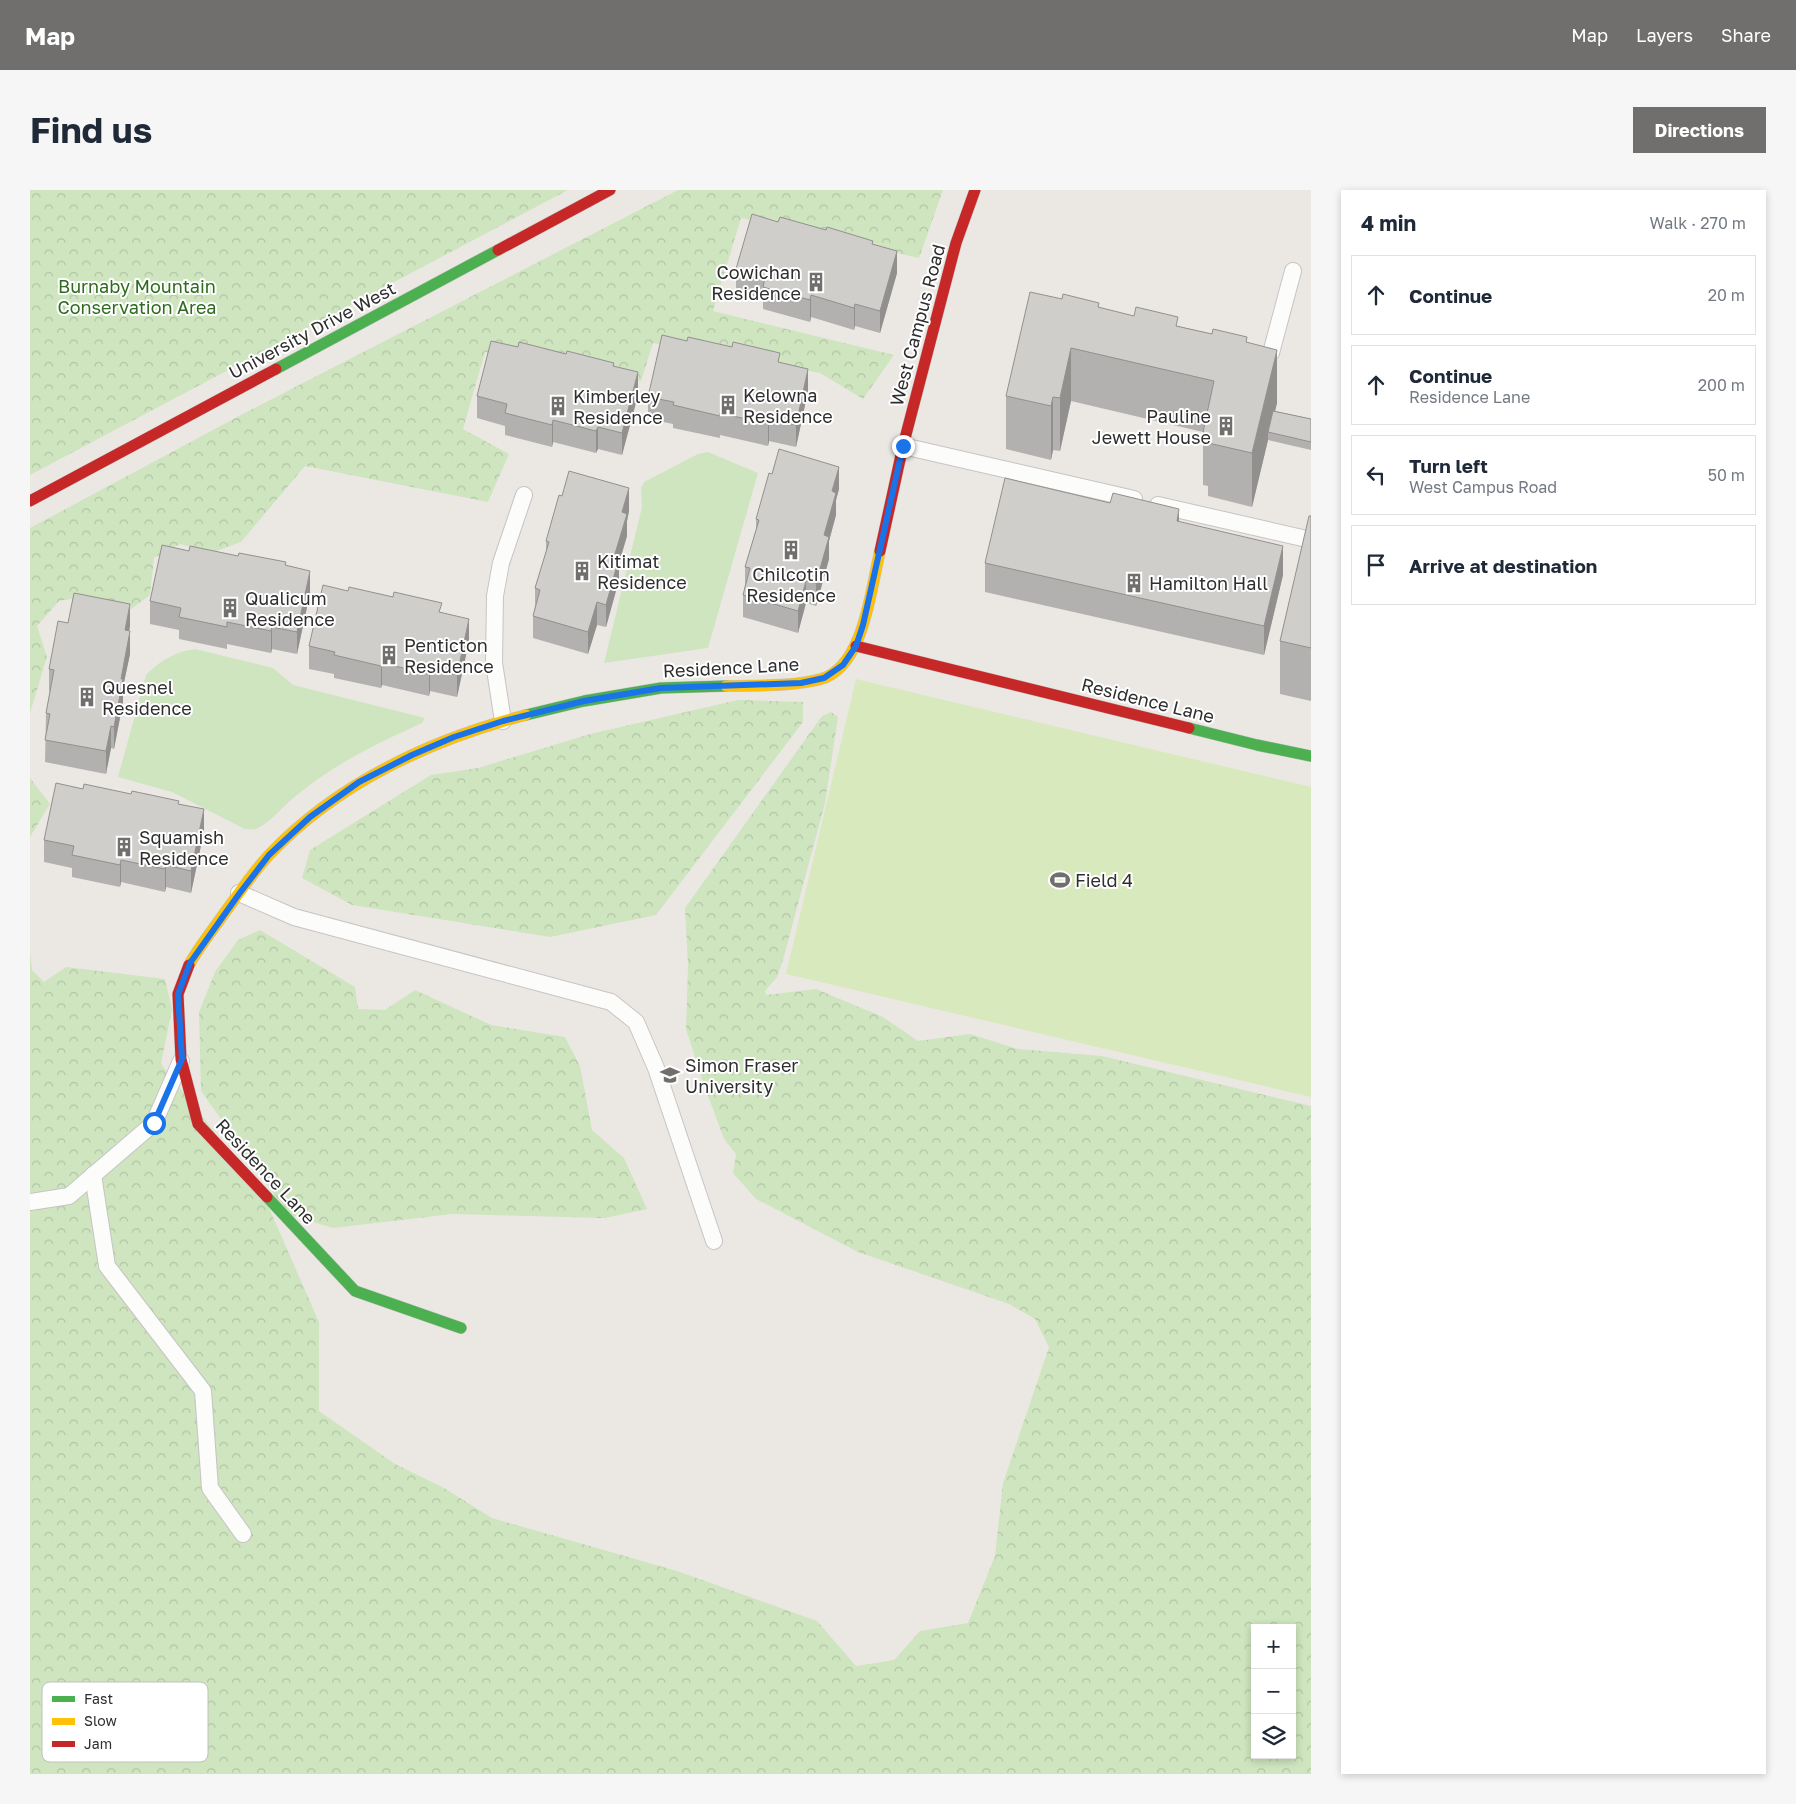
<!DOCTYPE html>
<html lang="en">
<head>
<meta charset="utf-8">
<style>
  :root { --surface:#fff; --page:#f6f6f7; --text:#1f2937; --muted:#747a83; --line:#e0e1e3; --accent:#706f6e }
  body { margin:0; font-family:"Golos Text",sans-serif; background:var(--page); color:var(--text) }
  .controls { position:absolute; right:15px; bottom:15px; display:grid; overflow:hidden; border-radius:0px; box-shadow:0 2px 8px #0003 }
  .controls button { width:45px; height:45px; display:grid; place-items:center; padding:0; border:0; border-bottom:1px solid var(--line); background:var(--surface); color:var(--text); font:25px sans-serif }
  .stop { position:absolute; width:15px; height:15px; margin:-11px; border:4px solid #1a73e8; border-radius:50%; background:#fff }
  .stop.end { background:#1a73e8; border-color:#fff; box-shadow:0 1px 5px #0008 }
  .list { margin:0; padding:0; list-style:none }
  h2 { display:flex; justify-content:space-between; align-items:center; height:65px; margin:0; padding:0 20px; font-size:21px }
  h2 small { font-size:16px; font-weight:400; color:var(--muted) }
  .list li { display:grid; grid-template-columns:32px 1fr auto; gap:15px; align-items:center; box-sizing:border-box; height:80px; margin:0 10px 10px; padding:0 10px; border:1px solid var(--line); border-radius:0px }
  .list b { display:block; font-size:19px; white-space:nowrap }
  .list p { margin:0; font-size:16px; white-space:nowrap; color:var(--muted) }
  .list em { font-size:16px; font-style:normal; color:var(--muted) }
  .icon { flex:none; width:28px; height:28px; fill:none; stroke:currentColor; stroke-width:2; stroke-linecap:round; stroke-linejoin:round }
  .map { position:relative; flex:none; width:1281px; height:1584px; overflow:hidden; border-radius:0px }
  header { display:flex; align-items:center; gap:30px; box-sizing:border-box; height:70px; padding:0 25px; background:var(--accent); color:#fff }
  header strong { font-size:24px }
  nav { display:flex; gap:28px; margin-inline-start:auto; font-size:18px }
  .intro { display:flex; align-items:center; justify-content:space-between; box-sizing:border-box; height:120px; padding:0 30px }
  h1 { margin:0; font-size:35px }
  .button { padding:12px 22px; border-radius:0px; background:var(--accent); color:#fff; font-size:18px; font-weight:700 }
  main { display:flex; gap:30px; padding:0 30px }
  aside { flex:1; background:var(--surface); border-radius:0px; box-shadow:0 2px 8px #0003 }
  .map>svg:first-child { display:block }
  .grass { fill:#cee5bf }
  .forest { fill:url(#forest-crowns); fill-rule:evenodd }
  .pitch { fill:#d8e9bd }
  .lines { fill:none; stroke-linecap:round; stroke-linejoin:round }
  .lane-casing { stroke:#c6c4c4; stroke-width:18 }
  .fast-casing { stroke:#c6c4c4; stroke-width:12 }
  .slow-casing { stroke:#c6c4c4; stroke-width:12 }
  .jam-casing { stroke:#c6c4c4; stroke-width:12 }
  .lane { stroke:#fcfcfb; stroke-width:16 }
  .fast { stroke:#4caf50; stroke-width:11 }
  .slow { stroke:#ffc107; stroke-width:11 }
  .jam { stroke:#c62828; stroke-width:11 }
  .wall { fill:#b3b1af }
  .shaded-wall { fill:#92908e }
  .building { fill:#d0cecb; stroke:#92908e }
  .route { stroke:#1a73e8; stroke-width:6 }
  .labels { text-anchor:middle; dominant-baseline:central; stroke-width:4; stroke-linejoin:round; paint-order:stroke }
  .poi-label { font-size:18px; fill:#2e2e2e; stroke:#fff; text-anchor:start }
  .park-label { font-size:18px; fill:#2e6b1e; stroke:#fff }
  .street-label { font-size:18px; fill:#2e2e2e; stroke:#fff }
  .key { fill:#fff; stroke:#c0c0c0; stroke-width:1 }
  .key-label { font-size:14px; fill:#2e2e2e }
</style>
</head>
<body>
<header>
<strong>Map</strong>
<nav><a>Map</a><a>Layers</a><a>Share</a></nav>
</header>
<div class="intro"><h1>Find us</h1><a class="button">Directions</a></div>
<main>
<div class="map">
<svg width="1281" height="1584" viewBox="0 0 1281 1584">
  <defs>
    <pattern id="forest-crowns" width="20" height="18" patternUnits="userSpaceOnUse" patternTransform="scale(1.25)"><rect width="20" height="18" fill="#cee5bf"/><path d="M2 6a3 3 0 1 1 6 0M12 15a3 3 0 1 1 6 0" fill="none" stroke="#b1c5a4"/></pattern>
  </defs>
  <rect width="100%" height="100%" fill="#ebe8e4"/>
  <g class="grass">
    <path d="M 678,262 L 728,283 L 678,458 L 574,473 L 612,317 L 611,298 L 614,292 L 668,264 Z"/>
    <path d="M 165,459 L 243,478 L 263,495 L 395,528 L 392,533 C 346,554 300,576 261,610 C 252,618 237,635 226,639 C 223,640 218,639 215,639 L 142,602 L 88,587 L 116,485 C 129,471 145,462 165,459 Z"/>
  </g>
  <g class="forest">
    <path d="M 0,0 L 538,0 L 0,285 Z"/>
    <path d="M 648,0 L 913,0 L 889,68 L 711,28 L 683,121 L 864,165 L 833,209 L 790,183 L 623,153 L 611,191 L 455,162 L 433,239 L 479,264 L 458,312 L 275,276 L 211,352 L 181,363 L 150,354 L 124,368 L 120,405 L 97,422 L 47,408 L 29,411 L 7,436 L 17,467 L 0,523 L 0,338 L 209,226 Z"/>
    <path d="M 708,510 L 773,512 L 773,532 L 626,725 L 520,747 L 322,715 L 272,688 L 280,660 L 401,585 L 448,578 L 560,544 Z"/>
    <path d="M 801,522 L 808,527 L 795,613 L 753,770 L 747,787 L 735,801 L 736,805 L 786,799 L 853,827 L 888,851 L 940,844 L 988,859 L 1072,866 L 1281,916 L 1281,1584 L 0,1584 L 0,762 L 2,780 L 14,792 L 36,777 L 135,789 L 142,819 L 131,874 L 232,1002 L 289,1132 L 289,1221 L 365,1274 L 414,1298 L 462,1328 L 647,1381 L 787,1431 L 826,1476 L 864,1470 L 890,1441 L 938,1433 L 965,1366 L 973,1293 L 1019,1157 L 1005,1129 L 979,1114 L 828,1062 L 726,1009 L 703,983 L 706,964 L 694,949 L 673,892 L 656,839 L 658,775 L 655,718 L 792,526 ZM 1225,1438 L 1262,1438 L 1262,1565 L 1225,1565 Z"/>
    <path d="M 0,588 L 20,614 L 0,647 Z"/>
    <path d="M 230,740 L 325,797 L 328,819 L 355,820 L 385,800 L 461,835 L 535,847 L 550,876 L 562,940 L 594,968 L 617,1019 L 575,1028 L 422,1024 L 303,1038 L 259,1025 L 171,901 L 169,822 L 185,782 L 208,750 Z"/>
  </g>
  <path class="pitch" d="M 826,489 L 1281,597 L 1281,907 L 756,784 Z"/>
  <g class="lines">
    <defs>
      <g id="lane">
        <path d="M 1241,163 L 1263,81"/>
        <path d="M 873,256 L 1104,309"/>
        <path d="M 1128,315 L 1281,350"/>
        <path d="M 473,531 L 464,473 L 465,406 L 471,373 L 494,305"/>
        <path d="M 209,703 L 264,727 L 581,812 L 606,832 L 626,878 L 684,1051"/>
        <path d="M 63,985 L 77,1076 L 173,1201 L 180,1298 L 213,1344"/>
        <path d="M 0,1012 L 39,1006 L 124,933 L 151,871"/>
      </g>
      <g id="fast">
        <path d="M 246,179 L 468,60"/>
        <path d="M 496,525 L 554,511 L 631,498 L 696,496"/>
        <path d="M 1159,538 L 1227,555 L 1281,566"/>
        <path d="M 237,1007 L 325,1101 L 431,1138"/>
      </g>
      <g id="slow">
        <path d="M 696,496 C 727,495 761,497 791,489 C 834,477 841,398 850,361"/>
        <path d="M 159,775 C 168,758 182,741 193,725 C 208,705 222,683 239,665 C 307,593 402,549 496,525"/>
      </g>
      <g id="jam">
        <path d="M 468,60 L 580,0"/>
        <path d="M 0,311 L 246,179"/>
        <path d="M 850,361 L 873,256 L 926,53 L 945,0"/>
        <path d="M 826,456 L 1159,538"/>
        <path d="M 159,775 L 148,804 L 151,869 L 168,934 L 237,1007"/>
      </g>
    </defs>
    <use href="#lane" class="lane-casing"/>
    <use href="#fast" class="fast-casing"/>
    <use href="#slow" class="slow-casing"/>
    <use href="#jam" class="jam-casing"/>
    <use href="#lane" class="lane"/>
    <use href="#fast" class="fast"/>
    <use href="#slow" class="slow"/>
    <use href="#jam" class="jam"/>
  </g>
  <g class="wall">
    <path d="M 748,32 L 843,54 L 867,83 L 850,143 L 825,136 L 824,140 L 781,127 L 780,132 L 733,119 L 733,109 L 706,102 L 706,79 Z"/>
    <path d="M 1069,118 L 1217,152 L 1247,213 L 1245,221 L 1281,229 L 1281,260 L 1238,250 L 1222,317 L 1178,306 L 1178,296 L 1173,295 L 1173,242 L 1041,211 L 1030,261 L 1023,260 L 1021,270 L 976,259 L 976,206 Z"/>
    <path d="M 488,157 L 584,176 L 608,205 L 592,265 L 568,259 L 566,263 L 523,252 L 522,257 L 475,245 L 475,236 L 447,228 L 447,206 Z"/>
    <path d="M 750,172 L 778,201 L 766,257 L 739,251 L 738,256 L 690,245 L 690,248 L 643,238 L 643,234 L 618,229 L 618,207 Z"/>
    <path d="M 809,299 L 806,310 L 806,325 L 799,351 L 799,369 L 786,416 L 776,413 L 768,443 L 713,427 L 713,405 L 715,395 L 715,377 L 726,340 L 726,329 Z"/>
    <path d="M 599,321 L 597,331 L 597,346 L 589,373 L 589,390 L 576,437 L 567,435 L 558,464 L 503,448 L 503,426 L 505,416 L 505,398 L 516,362 L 516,351 Z"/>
    <path d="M 1281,326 L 1281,511 L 1250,504 L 1250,451 Z"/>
    <path d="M 1149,332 L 1253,385 L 1234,465 L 955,402 L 955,373 Z"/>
    <path d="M 159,361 L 256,376 L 280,403 L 267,464 L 242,459 L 241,463 L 197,454 L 197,459 L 149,449 L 149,440 L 120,434 L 120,411 Z"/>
    <path d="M 412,422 L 439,451 L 427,507 L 400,501 L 399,506 L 352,495 L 351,498 L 304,488 L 304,484 L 279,479 L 279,456 Z"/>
    <path d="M 100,436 L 99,441 L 100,464 L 93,497 L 93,512 L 84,559 L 81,558 L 76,584 L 15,572 L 16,523 L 20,501 L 19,501 L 19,479 Z"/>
    <path d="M 53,599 L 149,614 L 174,641 L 161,703 L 136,697 L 135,702 L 91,692 L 90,697 L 42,687 L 42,678 L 14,672 L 14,650 Z"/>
  </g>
  <g class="shaded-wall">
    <path d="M 867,61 L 867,83 L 850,143 L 850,121 Z"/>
    <path d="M 781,105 L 781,127 L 780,132 L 780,110 Z"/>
    <path d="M 825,114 L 825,136 L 824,140 L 824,118 Z"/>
    <path d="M 1041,158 L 1041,211 L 1030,261 L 1030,208 Z"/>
    <path d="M 1247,160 L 1247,213 L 1240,242 L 1238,242 L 1238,250 L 1222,317 L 1222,263 Z"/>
    <path d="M 778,179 L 778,201 L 766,257 L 766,235 Z"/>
    <path d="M 608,182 L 608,205 L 592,265 L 592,243 Z"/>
    <path d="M 1023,207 L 1023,260 L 1021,270 L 1021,216 Z"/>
    <path d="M 739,229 L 739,251 L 738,256 L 738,234 Z"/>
    <path d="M 523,230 L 523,252 L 522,257 L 522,235 Z"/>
    <path d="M 568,237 L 568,259 L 566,263 L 566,241 Z"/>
    <path d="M 809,277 L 809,299 L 806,310 L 806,325 L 799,351 L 799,369 L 786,416 L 786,393 L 802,301 Z"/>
    <path d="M 599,298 L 599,321 L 597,331 L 597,346 L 589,373 L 589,390 L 576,437 L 576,415 L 592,322 Z"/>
    <path d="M 1149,319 L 1149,348 L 1147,331 Z"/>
    <path d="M 1253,356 L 1253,385 L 1234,465 L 1234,436 Z"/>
    <path d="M 280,381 L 280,403 L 267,464 L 267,442 Z"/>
    <path d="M 776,391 L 776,413 L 768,443 L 768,421 Z"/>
    <path d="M 567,412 L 567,435 L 558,464 L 558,442 Z"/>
    <path d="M 100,414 L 100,436 L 95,463 L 95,440 Z"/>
    <path d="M 439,429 L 439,451 L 427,507 L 427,485 Z"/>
    <path d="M 242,437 L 242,459 L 241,463 L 241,441 Z"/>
    <path d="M 100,441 L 100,464 L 93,497 L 93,512 L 84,559 L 84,537 L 91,489 Z"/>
    <path d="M 352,473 L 352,495 L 351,498 L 351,476 Z"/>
    <path d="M 400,479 L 400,501 L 399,506 L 399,484 Z"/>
    <path d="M 81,536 L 81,558 L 76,584 L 76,561 Z"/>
    <path d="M 174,619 L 174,641 L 161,703 L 161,681 Z"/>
    <path d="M 91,670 L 91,692 L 90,697 L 90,675 Z"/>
    <path d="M 136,675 L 136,697 L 135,702 L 135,679 Z"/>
  </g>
  <g class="building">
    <path d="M 722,24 L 748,32 L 750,27 L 796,40 L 797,37 L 843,51 L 842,54 L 867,61 L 850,121 L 825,114 L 824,118 L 781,105 L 780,110 L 733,97 L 735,88 L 706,79 Z"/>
    <path d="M 1000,102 L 1032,109 L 1033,104 L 1069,113 L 1068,117 L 1104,126 L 1106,117 L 1148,127 L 1146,136 L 1182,144 L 1183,139 L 1217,147 L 1216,152 L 1247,160 L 1222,263 L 1178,253 L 1180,244 L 1173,242 L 1184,191 L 1041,158 L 1030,208 L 1023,207 L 1021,216 L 976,206 Z"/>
    <path d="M 632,145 L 657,151 L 658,147 L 702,157 L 703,152 L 750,163 L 748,172 L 778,179 L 766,235 L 739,229 L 738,234 L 690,223 L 690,226 L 643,215 L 644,212 L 618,207 Z"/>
    <path d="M 461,151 L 488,157 L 489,152 L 536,164 L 537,161 L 584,173 L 583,176 L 608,182 L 592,243 L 568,237 L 566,241 L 523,230 L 522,235 L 475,223 L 477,214 L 447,206 Z"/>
    <path d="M 1243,221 L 1281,229 L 1281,252 L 1238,242 Z"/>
    <path d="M 749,259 L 809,277 L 802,301 L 806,303 L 794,345 L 799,347 L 786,393 L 776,391 L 768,421 L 713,405 L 720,378 L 715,377 L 729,330 L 726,329 L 739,283 L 742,284 Z"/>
    <path d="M 539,281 L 599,298 L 592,322 L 597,324 L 584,367 L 589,368 L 576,415 L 567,412 L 558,442 L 503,426 L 510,400 L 505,398 L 519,352 L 516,351 L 529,305 L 532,306 Z"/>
    <path d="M 975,288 L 1080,313 L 1083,303 L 1149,319 L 1147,331 L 1253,356 L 1234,436 L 955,373 Z"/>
    <path d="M 1279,326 L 1281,326 L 1281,458 L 1250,451 Z"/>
    <path d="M 132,355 L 159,361 L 160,356 L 208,366 L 209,363 L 256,372 L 255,375 L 280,381 L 267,442 L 242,437 L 241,441 L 197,432 L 197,437 L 149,427 L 151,418 L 120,411 Z"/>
    <path d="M 293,395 L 318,401 L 319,397 L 363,407 L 364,402 L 412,413 L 409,422 L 439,429 L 427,485 L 400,479 L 399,484 L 352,473 L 351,476 L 304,465 L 305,462 L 279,456 Z"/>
    <path d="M 44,403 L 100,414 L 95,440 L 100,441 L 91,489 L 93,489 L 84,537 L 81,536 L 76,561 L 15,550 L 20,524 L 16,523 L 24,480 L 19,479 L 28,431 L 38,433 Z"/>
    <path d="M 26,593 L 53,599 L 54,594 L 101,604 L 102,601 L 149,611 L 148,614 L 174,619 L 161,681 L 136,675 L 135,679 L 91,670 L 90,675 L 42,665 L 44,656 L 14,650 Z"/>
  </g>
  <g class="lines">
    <path class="route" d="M 124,933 L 152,869 L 148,804 L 160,773 L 209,704 L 239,665 L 280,627 L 329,592 L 382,565 L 424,547 L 473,531 L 554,511 L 631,498 L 771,493 L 794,488 L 813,475 L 826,456 L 833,435 L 873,256"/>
  </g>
  <defs>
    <symbol id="building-bare" viewBox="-9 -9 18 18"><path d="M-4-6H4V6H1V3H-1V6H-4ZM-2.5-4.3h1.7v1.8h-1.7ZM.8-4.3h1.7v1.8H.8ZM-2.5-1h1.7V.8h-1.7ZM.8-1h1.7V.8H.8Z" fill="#706f6e" stroke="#fff" stroke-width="2.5" paint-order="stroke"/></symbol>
    <symbol id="stadium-bare" viewBox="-9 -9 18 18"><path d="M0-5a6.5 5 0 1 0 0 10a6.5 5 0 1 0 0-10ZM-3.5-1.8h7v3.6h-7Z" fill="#706f6e" stroke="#fff" stroke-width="2.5" paint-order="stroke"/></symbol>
    <symbol id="university-bare" viewBox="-9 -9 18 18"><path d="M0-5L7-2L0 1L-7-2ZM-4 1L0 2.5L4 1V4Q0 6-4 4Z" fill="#706f6e" stroke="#fff" stroke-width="2.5" paint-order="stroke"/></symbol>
  </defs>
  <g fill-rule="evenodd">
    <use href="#building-bare" x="772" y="78" width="28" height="28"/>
    <use href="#building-bare" x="684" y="201" width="28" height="28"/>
    <use href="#building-bare" x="514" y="202" width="28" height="28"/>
    <use href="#building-bare" x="1182" y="222" width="28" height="28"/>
    <use href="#building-bare" x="747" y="346" width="28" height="28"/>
    <use href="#building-bare" x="538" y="367" width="28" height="28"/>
    <use href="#building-bare" x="1090" y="379" width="28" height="28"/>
    <use href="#building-bare" x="186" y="404" width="28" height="28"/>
    <use href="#building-bare" x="345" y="451" width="28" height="28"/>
    <use href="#building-bare" x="43" y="493" width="28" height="28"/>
    <use href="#building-bare" x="80" y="643" width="28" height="28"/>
    <use href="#stadium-bare" x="1016" y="676" width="28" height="28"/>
    <use href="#university-bare" x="626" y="871" width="28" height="28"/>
  </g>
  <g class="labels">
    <g class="poi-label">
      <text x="771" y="82" text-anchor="end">Cowichan<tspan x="771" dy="21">Residence</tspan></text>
      <text x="713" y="205">Kelowna<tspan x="713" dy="21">Residence</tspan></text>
      <text x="543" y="206">Kimberley<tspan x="543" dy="21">Residence</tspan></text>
      <text x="1181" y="226" text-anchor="end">Pauline<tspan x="1181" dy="21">Jewett House</tspan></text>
      <text x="567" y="371">Kitimat<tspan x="567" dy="21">Residence</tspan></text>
      <text x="761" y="384" text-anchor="middle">Chilcotin<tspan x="761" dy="21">Residence</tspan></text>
      <text x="1119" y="393">Hamilton Hall</text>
      <text x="215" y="408">Qualicum<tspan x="215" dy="21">Residence</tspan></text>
      <text x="374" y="455">Penticton<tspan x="374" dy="21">Residence</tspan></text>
      <text x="72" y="497">Quesnel<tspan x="72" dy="21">Residence</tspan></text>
      <text x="109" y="647">Squamish<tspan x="109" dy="21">Residence</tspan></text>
      <text x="1045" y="690">Field 4</text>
      <text x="655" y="875">Simon Fraser<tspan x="655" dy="21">University</tspan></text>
    </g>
    <g class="park-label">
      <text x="107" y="96">Burnaby Mountain<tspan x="107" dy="21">Conservation Area</tspan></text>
    </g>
    <g class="street-label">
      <text transform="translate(887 135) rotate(-75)">West Campus Road</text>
      <text transform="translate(282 140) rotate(-28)">University Drive West</text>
      <text transform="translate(701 477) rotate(-3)">Residence Lane</text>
      <text transform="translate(1118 510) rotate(14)">Residence Lane</text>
      <text transform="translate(236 981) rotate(47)">Residence Lane</text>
    </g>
  </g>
  <rect x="12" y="1492" width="166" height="80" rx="8" class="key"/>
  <rect x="22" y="1506" width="23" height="6" fill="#4caf50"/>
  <rect x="22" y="1528" width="23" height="7" fill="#ffc107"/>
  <rect x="22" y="1551" width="23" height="6" fill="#c62828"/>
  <g class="key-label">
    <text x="54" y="1514">Fast</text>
    <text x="54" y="1536">Slow</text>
    <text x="54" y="1559">Jam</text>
  </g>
</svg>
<div class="controls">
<button>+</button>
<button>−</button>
<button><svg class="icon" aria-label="layers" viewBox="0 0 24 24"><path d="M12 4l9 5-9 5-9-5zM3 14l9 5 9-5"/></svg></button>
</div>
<div class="stop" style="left:124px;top:933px"></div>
<div class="stop end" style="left:873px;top:256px"></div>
</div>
<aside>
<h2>4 min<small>Walk · 270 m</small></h2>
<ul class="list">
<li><svg class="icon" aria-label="ahead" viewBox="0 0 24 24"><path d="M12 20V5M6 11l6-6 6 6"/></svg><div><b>Continue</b></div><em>20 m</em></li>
<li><svg class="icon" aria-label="ahead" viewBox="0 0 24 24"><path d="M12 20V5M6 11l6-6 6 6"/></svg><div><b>Continue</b><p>Residence Lane</p></div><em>200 m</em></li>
<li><svg class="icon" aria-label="left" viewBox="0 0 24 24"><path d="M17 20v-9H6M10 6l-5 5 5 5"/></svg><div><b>Turn left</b><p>West Campus Road</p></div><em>50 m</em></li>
<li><svg class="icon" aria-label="arrive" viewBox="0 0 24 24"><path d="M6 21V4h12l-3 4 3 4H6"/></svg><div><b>Arrive at destination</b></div></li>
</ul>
</aside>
</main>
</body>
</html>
